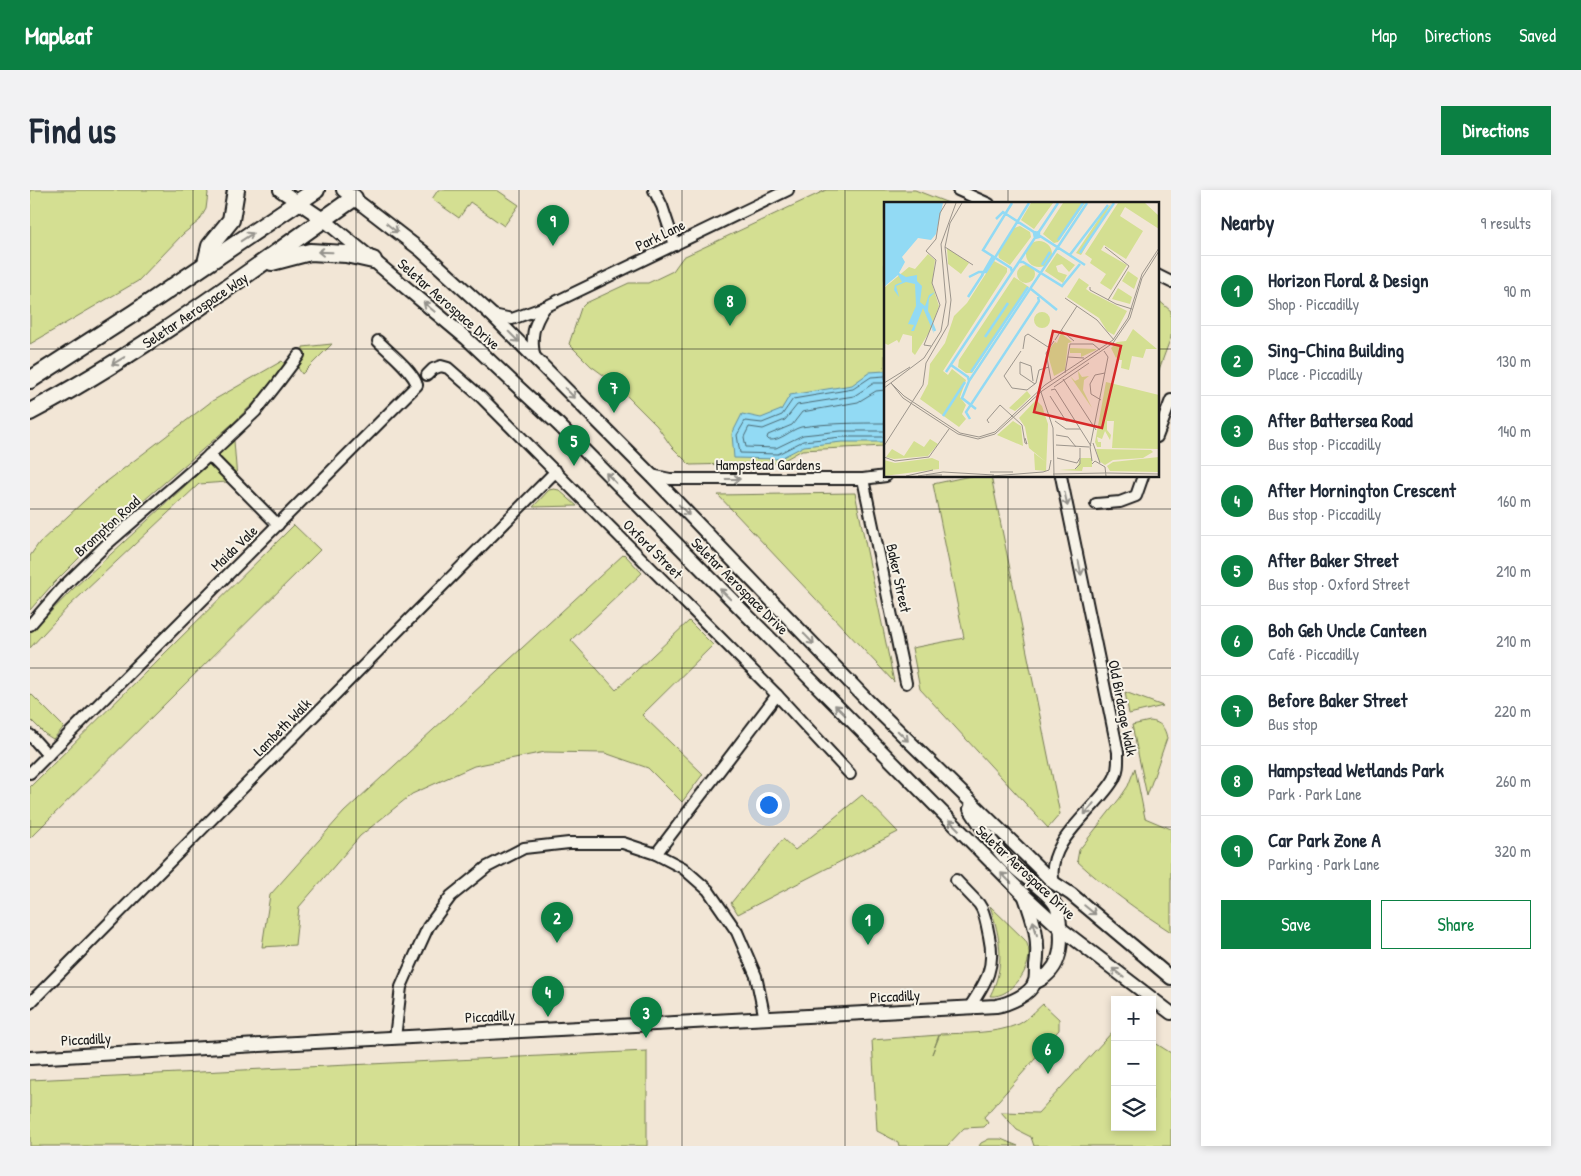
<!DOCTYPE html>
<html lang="en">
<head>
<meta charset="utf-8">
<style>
  :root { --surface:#fff; --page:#f2f2f3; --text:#1f2937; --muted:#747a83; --line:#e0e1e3; --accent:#0b8043 }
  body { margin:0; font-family:"Patrick Hand",sans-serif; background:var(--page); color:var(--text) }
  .controls { position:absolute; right:15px; bottom:15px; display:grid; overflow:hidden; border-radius:0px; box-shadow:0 2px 8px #0003 }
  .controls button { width:45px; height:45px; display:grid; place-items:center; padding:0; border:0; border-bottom:1px solid var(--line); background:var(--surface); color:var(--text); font:25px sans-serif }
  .you { position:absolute; left:738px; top:614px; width:18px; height:18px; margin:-12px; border:4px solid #fff; border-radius:50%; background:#1a73e8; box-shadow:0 0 0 8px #1a73e833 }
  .badge { display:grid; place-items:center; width:32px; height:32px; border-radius:50%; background:var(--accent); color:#fff; font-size:16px; font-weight:700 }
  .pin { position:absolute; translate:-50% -41px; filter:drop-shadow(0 1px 2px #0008) }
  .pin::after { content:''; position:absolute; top:26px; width:18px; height:15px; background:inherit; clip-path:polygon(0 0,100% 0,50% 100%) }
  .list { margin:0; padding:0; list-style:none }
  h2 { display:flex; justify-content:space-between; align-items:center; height:65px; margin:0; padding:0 20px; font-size:21px }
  h2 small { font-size:16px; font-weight:400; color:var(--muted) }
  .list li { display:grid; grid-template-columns:32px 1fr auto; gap:15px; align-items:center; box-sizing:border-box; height:70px; padding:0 20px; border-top:1px solid var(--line) }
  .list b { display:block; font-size:19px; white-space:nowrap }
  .list p { margin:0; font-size:16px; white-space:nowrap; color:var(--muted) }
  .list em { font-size:16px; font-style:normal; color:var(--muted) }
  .actions { display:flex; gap:10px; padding:15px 20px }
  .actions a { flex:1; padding:11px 0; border:1px solid var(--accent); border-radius:0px; text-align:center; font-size:18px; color:var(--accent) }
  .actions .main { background:var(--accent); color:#fff }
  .icon { flex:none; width:28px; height:28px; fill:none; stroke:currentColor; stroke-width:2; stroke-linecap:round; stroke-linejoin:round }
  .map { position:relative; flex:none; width:1141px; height:956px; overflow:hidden; border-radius:0px }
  header { display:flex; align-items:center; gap:30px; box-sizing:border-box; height:70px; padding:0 25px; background:var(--accent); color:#fff }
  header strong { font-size:24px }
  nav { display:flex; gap:28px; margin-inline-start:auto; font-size:18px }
  .intro { display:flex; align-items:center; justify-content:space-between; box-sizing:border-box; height:120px; padding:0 30px }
  h1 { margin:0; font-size:35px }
  .button { padding:12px 22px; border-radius:0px; background:var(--accent); color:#fff; font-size:18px; font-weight:700 }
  main { display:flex; gap:30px; padding:0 30px }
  aside { flex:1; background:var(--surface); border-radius:0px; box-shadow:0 2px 8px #0003 }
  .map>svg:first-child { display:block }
  .green { fill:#d4df92; stroke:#787e57 }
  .water { fill:#92daf4; stroke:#638e9e }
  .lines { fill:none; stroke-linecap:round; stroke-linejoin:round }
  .shore { stroke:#4b6872; stroke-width:1 }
  .minor-casing { stroke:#1c1c1c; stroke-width:14 }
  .tertiary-casing { stroke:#1c1c1c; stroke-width:16 }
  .primary-casing { stroke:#1c1c1c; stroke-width:20 }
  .minor { stroke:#f7f3e8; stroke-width:10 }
  .tertiary { stroke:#f7f3e8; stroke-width:12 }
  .primary { stroke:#f7f3e8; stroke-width:16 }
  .oneway { stroke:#94928c }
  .grid { fill:none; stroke:#1c1c1c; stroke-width:1; stroke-opacity:0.55 }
  .labels { text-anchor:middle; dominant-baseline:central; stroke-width:4; stroke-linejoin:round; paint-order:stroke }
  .street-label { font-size:15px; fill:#1c1c1c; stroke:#f7f3e8 }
  .inset-river { fill:none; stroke:#92daf4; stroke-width:2.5 }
  .inset-road { fill:none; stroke:#9c958c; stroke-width:1 }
  .view { fill:#d62828; fill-opacity:0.15; stroke:#d62828; stroke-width:2.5 }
  .inset-edge { fill:none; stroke:#1c1c1c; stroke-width:2.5 }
</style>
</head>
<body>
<header>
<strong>Mapleaf</strong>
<nav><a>Map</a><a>Directions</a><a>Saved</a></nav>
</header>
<div class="intro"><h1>Find us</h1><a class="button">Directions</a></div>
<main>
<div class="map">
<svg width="1141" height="956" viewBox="0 0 1141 956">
  <rect width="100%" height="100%" fill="#f2e6d6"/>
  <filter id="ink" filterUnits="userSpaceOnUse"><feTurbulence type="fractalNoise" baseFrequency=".02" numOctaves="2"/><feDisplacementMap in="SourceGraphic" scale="10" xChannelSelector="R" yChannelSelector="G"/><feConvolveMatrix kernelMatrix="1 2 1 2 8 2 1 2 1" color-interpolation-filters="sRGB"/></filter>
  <g filter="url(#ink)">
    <g class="green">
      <path d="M 0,0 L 177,0 L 178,3 L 176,19 L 169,31 L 153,44 L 108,91 L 0,154 Z"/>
      <path d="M 408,0 L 467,0 L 489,15 L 474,36 L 440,12 L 429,28 L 402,9 Z"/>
      <path d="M 796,0 L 885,0 L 921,14 L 855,14 L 855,256 L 772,260 L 749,273 L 660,275 L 641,256 L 627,236 L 583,192 L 561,176 L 539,154 L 551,118 L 556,113 L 599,93 L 618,93 L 643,81 L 653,67 Z"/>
      <path d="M 1127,109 L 1141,121 L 1141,147 L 1127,185 Z"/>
      <path d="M 302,154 L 272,184 L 268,178 L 272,172 L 273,157 Z"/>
      <path d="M 252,171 L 256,176 L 232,205 L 202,234 L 59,358 L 21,396 L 0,420 L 0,366 L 9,353 L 67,299 L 182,211 Z"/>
      <path d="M 204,251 L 207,289 L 187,266 Z"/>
      <path d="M 180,273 L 197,292 L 169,294 L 38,417 L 0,458 L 0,443 L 44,398 Z"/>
      <path d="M 940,286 L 961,286 L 1030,624 L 1018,638 L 890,499 L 882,458 L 934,448 L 903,294 Z"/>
      <path d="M 524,299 L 529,300 L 547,316 L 503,317 L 519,300 Z"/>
      <path d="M 825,303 L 864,492 L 688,305 Z"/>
      <path d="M 264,335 L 290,360 L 0,648 L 0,597 Z"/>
      <path d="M 594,364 L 612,383 L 541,450 L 586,500 L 659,431 L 683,455 L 612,525 L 673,584 L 652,612 L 618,578 L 575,563 L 515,562 L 444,576 L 382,604 L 330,646 L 269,717 L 265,755 L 232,757 L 240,705 L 314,622 Z"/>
      <path d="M 1095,502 L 1133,516 L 1099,524 Z"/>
      <path d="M 0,503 L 34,537 L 23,549 L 15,544 L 0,529 Z"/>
      <path d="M 1120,531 C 1131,532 1135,538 1137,548 L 1117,606 L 1102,535 Z"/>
      <path d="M 1105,578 L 1115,628 L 1141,639 L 1141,742 C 1107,720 1076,698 1047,671 L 1049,660 L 1090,608 L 1098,596 Z"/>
      <path d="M 832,605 L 868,642 L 708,724 L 701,713 L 753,649 L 765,660 Z"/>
      <path d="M 960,716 L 995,750 C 1009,770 983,809 960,806 C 976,776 970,746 960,716 Z"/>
      <path d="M 1013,814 L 1029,829 L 1029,840 L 1011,859 L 1012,861 L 954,927 L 958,933 L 954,937 L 934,938 L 917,956 L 869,956 L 868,952 L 847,941 L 842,850 L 909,845 L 902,864 L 910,844 C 935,843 965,844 989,834 C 997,830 1006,820 1013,814 Z"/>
      <path d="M 1085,839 L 1085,937 L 1122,937 L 1122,851 L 1141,863 L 1141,956 L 1004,956 L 1001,947 L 987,940 L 971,922 L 1008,923 Z"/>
      <path d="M 617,861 L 617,956 L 0,956 L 0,890 Z"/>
      <path d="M 959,949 L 971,949 L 988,956 L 949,956 L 951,953 Z"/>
    </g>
    <path class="water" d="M 855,181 L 855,252 L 812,252 L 774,256 L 749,269 L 704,268 L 702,244 L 712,224 L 731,228 L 751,220 L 760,205 L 822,195 L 840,182 Z"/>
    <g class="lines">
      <g class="shore">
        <path d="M 855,186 L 841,187 L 823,199 L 763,209 L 752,225 L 732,233 L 715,231 L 707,245 L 710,263 L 748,264 L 773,251 L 812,247 L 855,247"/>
        <path d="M 855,193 L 844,193 L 824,206 L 767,215 L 755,230 L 733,239 L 719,237 L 714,247 L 716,257 L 746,258 L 773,245 L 811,241 L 855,241"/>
        <path d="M 855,200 L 846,201 L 828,212 L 772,222 L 762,235 L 738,245 L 737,248 L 739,250 C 751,251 760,240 771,237 C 799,233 827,233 855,233"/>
      </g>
      <defs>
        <g id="minor">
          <path d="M 624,0 L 632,16 L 645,55"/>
          <path d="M 928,0 L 959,14"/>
          <path d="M 1127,85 L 1141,92"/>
          <path d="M 463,125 L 482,129 L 515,117 L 758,0"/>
          <path d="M 505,169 C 500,148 503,134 515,117"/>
          <path d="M 397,185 L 403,179 L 411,176 L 418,178 L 450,206 L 747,505 L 820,584"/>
          <path d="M 1127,247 L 1141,210"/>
          <path d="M 179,265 L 248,335"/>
          <path d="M 621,285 L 640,289 L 833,289 L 856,286"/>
          <path d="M 833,289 L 876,493"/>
          <path d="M 1066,314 L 1090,312 L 1106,306 L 1113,286"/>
          <path d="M 0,435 L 32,398 L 76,355 L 175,269 L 226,221 L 248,193 L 269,165"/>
          <path d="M 0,545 L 18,565"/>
          <path d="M 0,583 L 387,195 C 383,181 359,162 348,151"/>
          <path d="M 626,664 L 747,505"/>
          <path d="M 926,690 L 949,714 L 952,719 C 956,728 957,737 959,746 C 966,778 956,792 939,818"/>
          <path d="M 1024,693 C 1013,653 1067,619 1084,589 C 1089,580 1088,571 1088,562 L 1031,286"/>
          <path d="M 0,813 L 526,281"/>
          <path d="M 365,848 L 371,797 L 378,781 L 398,737 L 421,706 L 457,677 L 494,658 L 539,653 L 593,653 L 626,664 L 653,678 L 678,700 L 707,742 L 726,786 L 735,829"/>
        </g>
        <g id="tertiary">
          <path d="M 250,0 L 293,29 L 343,70 L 436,148 L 489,198 L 528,234 L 994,705 L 1030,738 L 1141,823"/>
          <path d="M 313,0 L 392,61 L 462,125 L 620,284 L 838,511 L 1024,693 L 1041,704 L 1141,788"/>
          <path d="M 940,619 C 953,639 966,660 984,677 C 995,688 1016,701 1024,713 C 1029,719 1029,727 1030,735 C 1033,759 1030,782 1004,793"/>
          <path d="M 0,868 L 247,854 L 966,816 C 978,814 1000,805 1005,792 C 1006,787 1006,781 1006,776 C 1010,750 1004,732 995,707"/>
        </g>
        <g id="primary">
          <path d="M 242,72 L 280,62 L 316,64 L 343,70"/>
          <path d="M 176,73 L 180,56 L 201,30 L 206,0"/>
          <path d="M 0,190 L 104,123 L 286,0"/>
          <path d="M 0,222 C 115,161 218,82 324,8"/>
        </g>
      </defs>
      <use href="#minor" class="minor-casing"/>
      <use href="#tertiary" class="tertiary-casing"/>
      <use href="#primary" class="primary-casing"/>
      <use href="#minor" class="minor"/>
      <use href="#tertiary" class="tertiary"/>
      <use href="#primary" class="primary"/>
    </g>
    <defs><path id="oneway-shaft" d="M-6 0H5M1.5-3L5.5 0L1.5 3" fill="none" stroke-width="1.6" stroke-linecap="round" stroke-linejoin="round" transform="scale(1.25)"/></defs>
    <g class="oneway">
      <use href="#oneway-shaft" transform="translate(362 38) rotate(39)"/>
      <use href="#oneway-shaft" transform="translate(217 47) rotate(-33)"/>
      <use href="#oneway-shaft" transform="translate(295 62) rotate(-178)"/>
      <use href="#oneway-shaft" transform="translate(399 117) rotate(-140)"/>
      <use href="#oneway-shaft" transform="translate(484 147) rotate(45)"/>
      <use href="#oneway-shaft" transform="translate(88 171) rotate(149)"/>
      <use href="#oneway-shaft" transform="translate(540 203) rotate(45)"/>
      <use href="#oneway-shaft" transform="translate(581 288) rotate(-135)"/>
      <use href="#oneway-shaft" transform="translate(703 289)"/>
      <use href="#oneway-shaft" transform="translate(1036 309) rotate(78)"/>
      <use href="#oneway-shaft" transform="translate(654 320) rotate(46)"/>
      <use href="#oneway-shaft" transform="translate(1050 378) rotate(79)"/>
      <use href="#oneway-shaft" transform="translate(695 404) rotate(-135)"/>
      <use href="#oneway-shaft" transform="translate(779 449) rotate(46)"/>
      <use href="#oneway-shaft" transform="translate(810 520) rotate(-135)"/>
      <use href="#oneway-shaft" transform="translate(873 546) rotate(45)"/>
      <use href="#oneway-shaft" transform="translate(1059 619) rotate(129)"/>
      <use href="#oneway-shaft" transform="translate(924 635) rotate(-135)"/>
      <use href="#oneway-shaft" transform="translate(976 688) rotate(-135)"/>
      <use href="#oneway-shaft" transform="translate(1060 720) rotate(39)"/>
      <use href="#oneway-shaft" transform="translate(1005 738) rotate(-105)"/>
      <use href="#oneway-shaft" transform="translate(1088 783) rotate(-141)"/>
    </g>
  </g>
  <path class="grid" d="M 163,0 L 163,956M 326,0 L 326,956M 489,0 L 489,956M 652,0 L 652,956M 815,0 L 815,956M 978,0 L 978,14M 0,159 L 855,159M 1127,159 L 1141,159M 978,286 L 978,956M 0,319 L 1141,319M 0,478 L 1141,478M 0,637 L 1141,637M 0,797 L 1141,797"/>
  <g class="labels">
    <g class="street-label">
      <text transform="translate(630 45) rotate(-26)">Park Lane</text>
      <text transform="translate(419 114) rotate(41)">Seletar Aerospace Drive</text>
      <text transform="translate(165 120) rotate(-34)">Seletar Aerospace Way</text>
      <text x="738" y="274">Hampstead Gardens</text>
      <text transform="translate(77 336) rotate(-42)">Brompton Road</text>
      <text transform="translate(204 358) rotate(-44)">Maida Vale</text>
      <text transform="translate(623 359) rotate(45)">Oxford Street</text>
      <text transform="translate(869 388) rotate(78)">Baker Street</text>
      <text transform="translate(710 396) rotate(45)">Seletar Aerospace Drive</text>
      <text transform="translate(1093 518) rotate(79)">Old Birdcage Walk</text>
      <text transform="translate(252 537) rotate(-45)">Lambeth Walk</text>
      <text transform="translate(996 682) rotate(43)">Seletar Aerospace Drive</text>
      <text transform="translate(865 806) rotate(-3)">Piccadilly</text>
      <text transform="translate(460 826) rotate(-3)">Piccadilly</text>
      <text transform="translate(56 849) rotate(-3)">Piccadilly</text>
    </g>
  </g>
  <g transform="translate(854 12)">
    <rect width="275" height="275" fill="#f2e6d6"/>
    <path d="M 147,1 L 169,1 L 150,27 L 137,18 ZM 179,1 L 201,1 L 174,40 L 170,41 L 159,32 ZM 228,1 L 197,53 L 192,51 L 220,9 ZM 234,1 L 261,1 L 275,14 L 275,27 L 241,5 L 236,14 L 259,29 L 242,57 L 220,43 L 217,48 L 243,63 L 227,88 L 216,81 L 222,72 L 206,61 L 208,57 L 201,52 ZM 136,24 L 146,30 L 147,35 L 126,63 L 115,56 L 114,51 L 130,26 ZM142 52a13 13 0 1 1 26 0a13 13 0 1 1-26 0ZM 63,46 L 85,61 L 77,72 L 64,62 ZM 173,51 L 191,63 L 185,70 L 178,62 L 172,64 L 174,70 L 183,73 L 179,81 L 161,69 ZM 44,52 L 51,58 L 48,82 L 55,104 L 46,129 L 31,153 L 28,150 L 28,134 L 19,132 L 15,141 L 13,138 L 4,143 L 0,141 L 0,86 L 25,65 L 31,67 ZM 110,59 L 123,66 L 123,70 L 59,169 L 64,173 L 68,167 L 82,178 L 76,195 L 82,203 L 78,212 L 82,217 L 75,225 L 36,197 L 44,182 L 46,162 L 61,141 L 70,114 L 83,101 ZM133 72a9 9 0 1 1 18 0a9 9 0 1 1-18 0ZM 244,69 L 254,76 L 250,87 L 238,79 ZM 130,75 L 145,85 L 88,171 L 82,171 L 74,165 L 75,158 ZM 195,76 L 205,83 L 202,87 L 206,90 L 243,109 L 230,133 L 223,129 L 215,116 L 183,95 ZM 234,86 L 248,95 L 246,102 L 228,97 ZM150 118a8 8 0 1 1 16 0a8 8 0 1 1-16 0ZM 249,127 L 273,147 L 262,147 L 259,156 L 248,154 L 245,168 L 237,166 L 238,158 L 234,158 L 235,154 L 232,156 L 227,146 L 233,140 L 242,139 ZM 177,131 L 188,140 L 184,141 L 181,168 L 170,174 L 163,150 L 171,140 L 173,141 ZM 186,146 L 212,147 L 212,148 L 197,155 L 197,151 L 186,151 ZM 194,169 L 198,175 L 205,174 L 200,178 L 199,188 L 208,206 L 186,174 L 191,179 L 195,177 ZM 222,180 L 275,193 L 275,247 L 228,246 L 230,219 L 223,219 L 223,228 L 227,233 L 226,238 L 221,229 L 218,237 L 213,235 L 214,240 L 217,240 L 217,245 L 213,245 L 211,240 ZM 143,189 L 147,194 L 138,203 L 131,209 L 125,206 ZM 152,198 L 158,204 L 164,222 L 162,269 L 151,268 L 150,251 L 162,260 L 145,246 L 141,225 L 135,216 ZM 129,219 L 137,224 L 139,244 L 113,233 ZM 46,237 L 54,242 L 44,254 L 10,257 L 2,255 L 8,247 L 20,254 L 30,239 L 40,245 ZM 212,247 L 267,248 L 269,250 L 259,256 L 229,258 L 221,263 L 215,259 ZM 275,255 L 275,270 L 226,269 L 223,264 L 229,260 ZM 48,256 L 55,259 L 55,267 L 0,274 L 0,258 L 11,261 ZM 197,256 L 208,256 L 208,265 L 199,265 L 198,269 L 175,268 L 192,267 Z" fill="#d4df92"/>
    <path d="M 0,1 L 59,1 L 52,32 L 47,38 L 34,36 L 18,55 L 21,60 L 15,71 L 22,75 L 33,73 L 33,79 L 38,84 L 36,100 L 41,104 L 45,93 L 51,90 L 45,96 L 44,108 L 50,132 L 39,106 L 30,129 L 27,129 L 30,123 L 24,122 L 32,104 L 31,82 L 22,80 L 12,84 L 15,95 L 10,88 L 11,83 L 18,80 L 14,73 L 0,85 Z" fill="#92daf4"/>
    <path class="inset-river" d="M 112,17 L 119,10 L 201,63M 155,30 L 155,35 L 151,36 L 150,31 ZM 174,38 L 199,1M 196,51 L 230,1M 185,54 L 224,3M 135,60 L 139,60 L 178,84 L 196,62M 158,63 L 166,50M 128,70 L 127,66 L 99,48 L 128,1M 98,73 L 109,54M 85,75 L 95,70 L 102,70 L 145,1M 147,87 L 173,108M 84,95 L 99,72M 44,111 L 51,129M 101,135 L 124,101M 67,163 L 84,175 L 85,179M 62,170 L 174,1M 87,170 L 144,85M 92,207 L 78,196 L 85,179 L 203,1M 59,214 L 81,180M 86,217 L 82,210 L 155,99 L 154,95"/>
    <path class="inset-road" d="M 61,45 L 89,63M 221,45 L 245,64 L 224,98M 206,85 L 206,88 L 232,102 L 248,107M 181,96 L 213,118 L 230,138M 177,128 L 190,139M 171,138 L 193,104M 47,144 L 40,143 L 56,103 L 48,81 L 52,58 L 42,49 L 52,37 L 56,11 L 62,1M 139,147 L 141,134 L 144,132 L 164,145M 137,149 L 120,174 L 128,186 L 143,188 L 152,181 L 155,168 L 165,165M 184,155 L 200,156M 181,171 L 186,142 L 209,142 L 216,148M 179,177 L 212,228M 167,178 L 162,151 L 170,139M 149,179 L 147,164 L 136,160 L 136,172 L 151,182M 0,181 L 26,165M 7,181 L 19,196 L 74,232 L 94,237 L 111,232 L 158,189 L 229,141 L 246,116 L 258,76 L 275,49M 7,181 L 20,194 L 76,231 L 95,235 L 111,230 L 161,183 L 229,138 L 244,116 L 258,72 L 275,46M 170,185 L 205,161M 0,186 L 40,156 L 57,129 L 62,100 L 57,42 L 72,1M 156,187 L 169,226 L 170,274M 167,188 L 171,187 L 207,244M 166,194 L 182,219 L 191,218M 217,198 L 207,192 L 206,182 L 211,173 L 221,171M 171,219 L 182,227 L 196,227M 105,221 L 103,218 L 116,203 L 138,223 L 141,241 L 143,242 L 141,236M 172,233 L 184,235 L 192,245M 209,241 L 216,261M 172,243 L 205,245M 0,244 L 39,183 L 42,161 L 64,123 L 67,98 L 61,45 L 66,21 L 78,1M 0,255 L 11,259 L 45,255 L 65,227M 173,256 L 193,261 L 196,256M 208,259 L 206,245 L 224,155 L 220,149M 208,262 L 211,259 L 221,265 L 222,274M 191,267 L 196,262 L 196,246M 59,270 L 110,273M 106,270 L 129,270M 159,270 L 165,268 L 167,258M 222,271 L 275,272M 169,272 L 222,271M 42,273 L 58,273M 22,274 L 49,268M 34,274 L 59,270M 108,274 L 159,270"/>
    <path class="view" d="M 169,129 L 237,144 L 218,226 L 150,210 Z"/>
    <rect width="275" height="275" class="inset-edge"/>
  </g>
</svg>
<div class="controls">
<button>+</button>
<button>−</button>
<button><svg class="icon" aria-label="layers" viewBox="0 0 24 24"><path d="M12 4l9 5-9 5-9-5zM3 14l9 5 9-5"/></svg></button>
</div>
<div class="you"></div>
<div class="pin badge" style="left:838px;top:755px">1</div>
<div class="pin badge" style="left:527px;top:753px">2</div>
<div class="pin badge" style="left:616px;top:848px">3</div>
<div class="pin badge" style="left:518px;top:827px">4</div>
<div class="pin badge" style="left:544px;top:276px">5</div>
<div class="pin badge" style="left:1018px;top:884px">6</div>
<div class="pin badge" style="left:584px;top:223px">7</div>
<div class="pin badge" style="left:700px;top:136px">8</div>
<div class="pin badge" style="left:523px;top:56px">9</div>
</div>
<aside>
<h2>Nearby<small>9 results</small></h2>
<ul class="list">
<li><span class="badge">1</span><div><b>Horizon Floral &amp; Design</b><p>Shop · Piccadilly</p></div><em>90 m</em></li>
<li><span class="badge">2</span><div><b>Sing-China Building</b><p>Place · Piccadilly</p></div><em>130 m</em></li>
<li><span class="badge">3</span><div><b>After Battersea Road</b><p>Bus stop · Piccadilly</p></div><em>140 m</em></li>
<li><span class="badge">4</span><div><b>After Mornington Crescent</b><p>Bus stop · Piccadilly</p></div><em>160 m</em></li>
<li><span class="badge">5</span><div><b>After Baker Street</b><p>Bus stop · Oxford Street</p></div><em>210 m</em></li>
<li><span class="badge">6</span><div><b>Boh Geh Uncle Canteen</b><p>Café · Piccadilly</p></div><em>210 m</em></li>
<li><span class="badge">7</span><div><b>Before Baker Street</b><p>Bus stop</p></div><em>220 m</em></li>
<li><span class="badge">8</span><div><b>Hampstead Wetlands Park</b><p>Park · Park Lane</p></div><em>260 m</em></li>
<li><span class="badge">9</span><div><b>Car Park Zone A</b><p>Parking · Park Lane</p></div><em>320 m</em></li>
</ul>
<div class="actions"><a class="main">Save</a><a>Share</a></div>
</aside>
</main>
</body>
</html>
